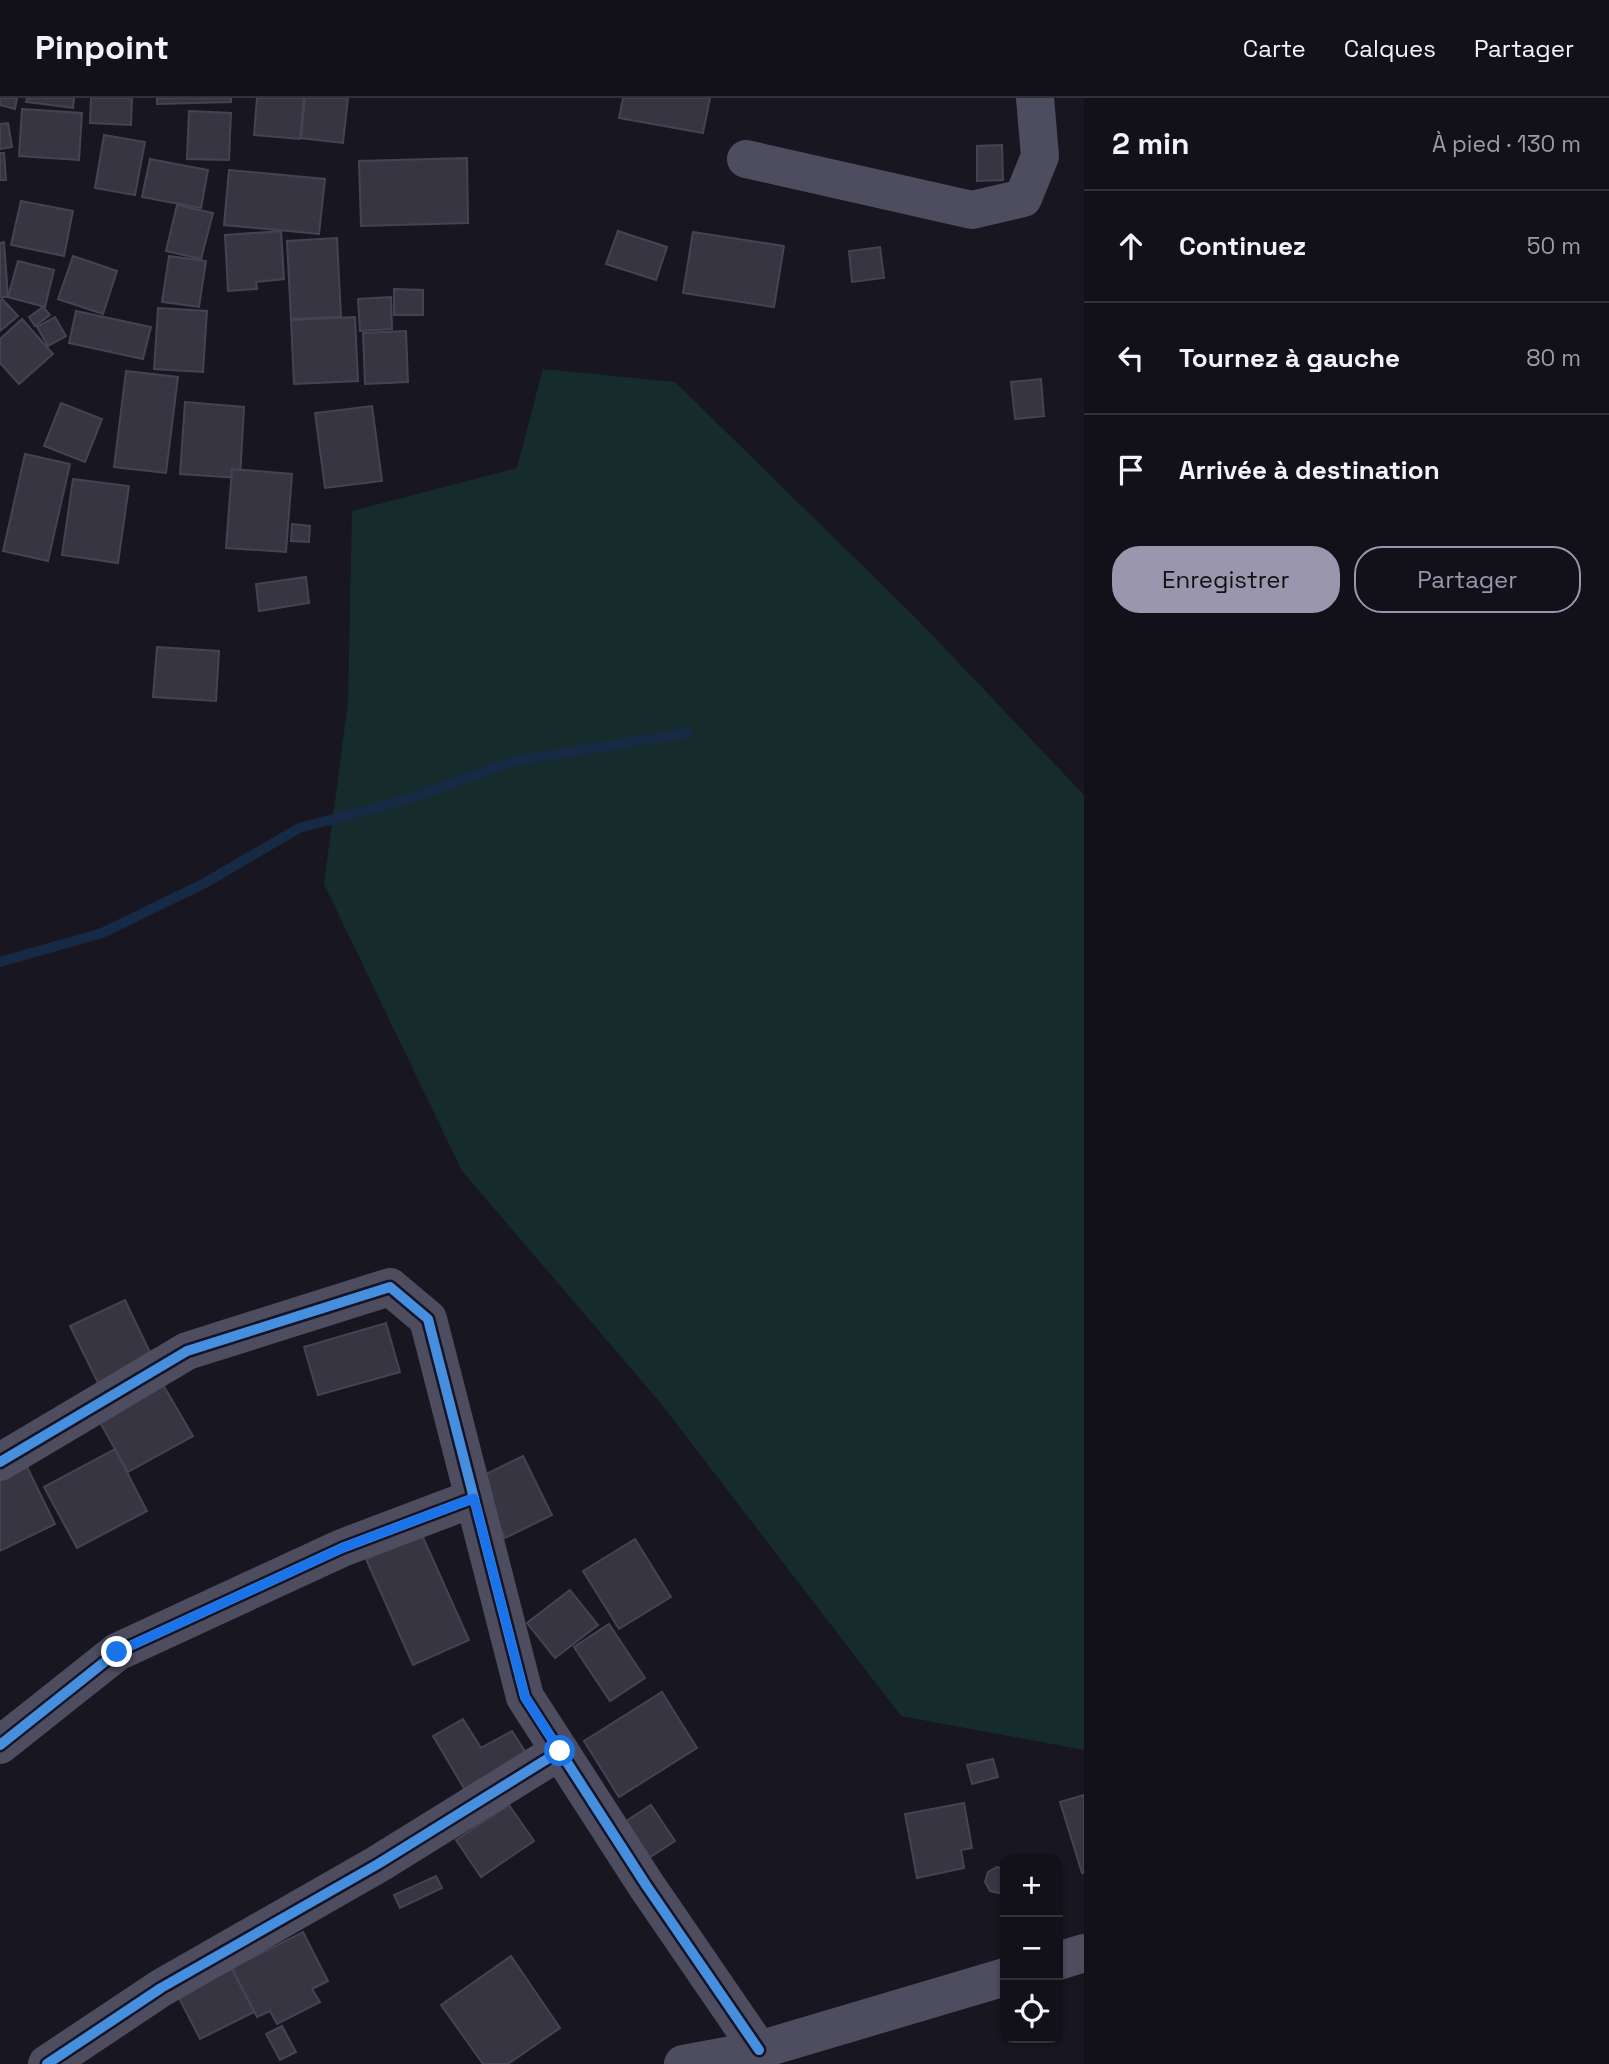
<!DOCTYPE html>
<html lang="fr">
<head>
<meta charset="utf-8">
<style>
  :root { --surface:#121119; --page:#1f1f26; --text:#f1f3f6; --muted:#9c9da2; --line:#313138; --accent:#9996ae }
  body { margin:0; font-family:"Space Grotesk",sans-serif; background:var(--page); color:var(--text) }
  .controls { position:absolute; right:21px; bottom:21px; display:grid; overflow:hidden; border-radius:14px; box-shadow:0 2px 5px #0004 }
  .controls button { width:63px; height:63px; display:grid; place-items:center; padding:0; border:0; border-bottom:2px solid var(--line); background:var(--surface); color:var(--text); font:35px sans-serif }
  .stop { position:absolute; width:21px; height:21px; margin:-16px; border:5px solid #1a73e8; border-radius:50%; background:#fff }
  .stop.end { background:#1a73e8; border-color:#fff; box-shadow:0 2px 7px #0008 }
  .list { margin:0; padding:0; list-style:none }
  h2 { display:flex; justify-content:space-between; align-items:center; height:91px; margin:0; padding:0 28px; font-size:30px }
  h2 small { font-size:23px; font-weight:400; color:var(--muted) }
  .list li { display:grid; grid-template-columns:46px 1fr auto; gap:21px; align-items:center; box-sizing:border-box; height:112px; padding:0 28px; border-top:2px solid var(--line) }
  .list b { display:block; font-size:26px; white-space:nowrap }
  .list em { font-size:23px; font-style:normal; color:var(--muted) }
  .actions { display:flex; gap:14px; padding:21px 28px }
  .actions a { flex:1; padding:16px 0; border:2px solid var(--accent); border-radius:28px; text-align:center; font-size:24px; color:var(--accent) }
  .actions .main { background:var(--accent); color:#111 }
  .icon { flex:none; width:38px; height:38px; fill:none; stroke:currentColor; stroke-width:2; stroke-linecap:round; stroke-linejoin:round }
  .map { position:relative; flex:none; width:1084px; height:1966px; overflow:hidden }
  header { display:flex; align-items:center; gap:42px; box-sizing:border-box; height:98px; padding:0 35px; background:var(--surface); border-bottom:2px solid var(--line) }
  header strong { font-size:33px }
  nav { display:flex; gap:38px; margin-inline-start:auto; font-size:24px }
  main { display:flex }
  aside { flex:1; background:var(--surface) }
  .map>svg:first-child { display:block }
  .green { fill:#162b2b }
  .lines { fill:none; stroke-linecap:round; stroke-linejoin:round }
  .stream { stroke:#172a45; stroke-width:10 }
  .building { fill:#373542; stroke:#454353; stroke-width:2 }
  .minor { stroke:#4e4d60; stroke-width:38 }
  .cycleway-casing { stroke:#151325; stroke-width:15 }
  .cycleway { stroke:#468fdf; stroke-width:10 }
  .route { stroke:#1a73e8; stroke-width:9 }
</style>
</head>
<body>
<header>
<strong>Pinpoint</strong>
<nav><a>Carte</a><a>Calques</a><a>Partager</a></nav>
</header>
<main>
<div class="map">
<svg width="1084" height="1966" viewBox="0 0 1084 1966">
  <rect width="100%" height="100%" fill="#181721"/>
  <path class="green" d="M 543,271 L 675,284 L 917,521 L 1084,697 L 1084,1652 L 901,1618 L 659,1303 L 462,1073 L 324,786 L 348,605 L 352,413 L 517,370 Z"/>
  <g class="lines">
    <path class="stream" d="M 0,864 L 102,835 L 205,785 L 299,730 L 409,701 L 515,663 L 687,635"/>
  </g>
  <g class="building">
    <path d="M 0,0 L 17,0 L 15,11 L 0,7 Z"/>
    <path d="M 27,0 L 74,0 L 73,10 L 26,4 Z"/>
    <path d="M 91,0 L 132,0 L 131,27 L 90,25 Z"/>
    <path d="M 157,0 L 231,0 L 231,4 L 157,6 Z"/>
    <path d="M 257,0 L 304,0 L 300,41 L 254,37 Z"/>
    <path d="M 305,0 L 348,0 L 343,45 L 301,40 Z"/>
    <path d="M 623,0 L 710,0 L 703,35 L 619,20 Z"/>
    <path d="M 22,11 L 82,15 L 79,62 L 19,58 Z"/>
    <path d="M 189,13 L 231,15 L 229,62 L 187,61 Z"/>
    <path d="M 8,25 L 12,49 L 0,51 L 0,26 Z"/>
    <path d="M 104,37 L 145,44 L 135,97 L 95,90 Z"/>
    <path d="M 1002,47 L 1003,82 L 977,83 L 977,48 Z"/>
    <path d="M 0,55 L 4,55 L 6,82 L 0,82 Z"/>
    <path d="M 467,60 L 468,125 L 361,128 L 359,63 Z"/>
    <path d="M 150,61 L 208,72 L 201,110 L 142,99 Z"/>
    <path d="M 229,72 L 325,81 L 319,136 L 224,127 Z"/>
    <path d="M 21,103 L 73,113 L 64,158 L 11,147 Z"/>
    <path d="M 177,107 L 213,115 L 201,161 L 166,153 Z"/>
    <path d="M 281,133 L 284,181 L 256,184 L 257,191 L 228,193 L 225,137 Z"/>
    <path d="M 618,133 L 667,149 L 656,182 L 606,166 Z"/>
    <path d="M 693,134 L 784,148 L 774,209 L 683,195 Z"/>
    <path d="M 337,140 L 341,219 L 291,221 L 287,143 Z"/>
    <path d="M 4,144 L 8,199 L 0,199 L 0,145 Z"/>
    <path d="M 880,149 L 884,180 L 852,184 L 849,153 Z"/>
    <path d="M 73,158 L 117,173 L 103,216 L 58,201 Z"/>
    <path d="M 169,158 L 206,163 L 199,209 L 162,204 Z"/>
    <path d="M 18,163 L 54,172 L 45,209 L 8,199 Z"/>
    <path d="M 394,191 L 423,192 L 423,217 L 394,217 Z"/>
    <path d="M 391,199 L 392,231 L 360,233 L 358,201 Z"/>
    <path d="M 2,201 L 18,218 L 0,233 L 0,203 Z"/>
    <path d="M 43,209 L 50,217 L 35,228 L 29,219 Z"/>
    <path d="M 158,210 L 207,213 L 203,274 L 154,271 Z"/>
    <path d="M 76,213 L 151,229 L 143,261 L 69,245 Z"/>
    <path d="M 55,219 L 66,238 L 48,248 L 37,229 Z"/>
    <path d="M 355,219 L 358,283 L 294,286 L 291,222 Z"/>
    <path d="M 22,221 L 53,256 L 19,286 L 0,265 L 0,241 Z"/>
    <path d="M 406,233 L 408,284 L 365,286 L 363,235 Z"/>
    <path d="M 126,273 L 178,279 L 166,375 L 114,369 Z"/>
    <path d="M 1041,281 L 1044,318 L 1015,321 L 1011,284 Z"/>
    <path d="M 185,304 L 244,309 L 240,380 L 180,376 Z"/>
    <path d="M 61,305 L 102,321 L 85,364 L 44,348 Z"/>
    <path d="M 372,308 L 382,383 L 325,390 L 315,315 Z"/>
    <path d="M 25,356 L 70,366 L 48,463 L 3,453 Z"/>
    <path d="M 232,371 L 292,376 L 286,454 L 226,450 Z"/>
    <path d="M 73,381 L 129,388 L 118,465 L 62,457 Z"/>
    <path d="M 292,426 L 310,428 L 309,444 L 291,443 Z"/>
    <path d="M 306,479 L 309,505 L 259,513 L 256,486 Z"/>
    <path d="M 157,549 L 219,553 L 216,603 L 153,599 Z"/>
    <path d="M 125,1202 L 157,1269 L 103,1295 L 70,1228 Z"/>
    <path d="M 386,1225 L 400,1274 L 318,1297 L 304,1249 Z"/>
    <path d="M 162,1285 L 193,1338 L 128,1374 L 98,1321 Z"/>
    <path d="M 115,1351 L 147,1413 L 77,1450 L 44,1389 Z"/>
    <path d="M 523,1358 L 552,1417 L 505,1440 L 476,1381 Z"/>
    <path d="M 27,1369 L 55,1426 L 0,1453 L 0,1382 Z"/>
    <path d="M 422,1437 L 469,1542 L 413,1567 L 366,1461 Z"/>
    <path d="M 635,1441 L 671,1499 L 619,1531 L 583,1473 Z"/>
    <path d="M 570,1492 L 598,1527 L 555,1560 L 527,1525 Z"/>
    <path d="M 609,1526 L 645,1580 L 610,1603 L 574,1549 Z"/>
    <path d="M 662,1594 L 697,1650 L 619,1699 L 584,1643 Z"/>
    <path d="M 463,1621 L 481,1650 L 512,1633 L 526,1655 L 465,1692 L 433,1638 Z"/>
    <path d="M 993,1661 L 998,1679 L 972,1686 L 967,1667 Z"/>
    <path d="M 1084,1697 L 1084,1775 L 1082,1775 L 1060,1704 Z"/>
    <path d="M 964,1705 L 972,1750 L 961,1752 L 964,1770 L 917,1780 L 905,1716 Z"/>
    <path d="M 509,1707 L 534,1743 L 481,1779 L 456,1742 Z"/>
    <path d="M 651,1707 L 675,1743 L 641,1765 L 617,1729 Z"/>
    <path d="M 997,1769 L 1005,1772 L 1005,1793 L 999,1795 L 990,1793 L 985,1784 L 988,1774 Z"/>
    <path d="M 436,1778 L 442,1790 L 400,1810 L 394,1797 Z"/>
    <path d="M 303,1834 L 328,1883 L 312,1891 L 320,1904 L 277,1926 L 270,1913 L 257,1919 L 232,1870 Z"/>
    <path d="M 511,1858 L 560,1930 L 508,1966 L 483,1966 L 441,1907 Z"/>
    <path d="M 232,1871 L 254,1914 L 200,1941 L 178,1898 Z"/>
    <path d="M 282,1928 L 296,1954 L 280,1962 L 266,1936 Z"/>
  </g>
  <g class="lines">
    <g class="minor">
      <path d="M 746,61 L 972,112 L 1023,100 L 1040,58 L 1035,0"/>
      <path d="M 0,1364 L 187,1253 L 390,1189 L 428,1221 L 525,1599 L 646,1787 L 759,1952"/>
      <path d="M 0,1647 L 117,1554 L 342,1450 L 474,1400"/>
      <path d="M 1058,1863 L 1084,1855"/>
      <path d="M 47,1966 L 161,1890 L 378,1766 L 560,1653"/>
      <path d="M 683,1966 L 759,1952 L 1005,1879"/>
    </g>
    <defs>
      <g id="cycleway">
        <path d="M 0,1364 L 187,1253 L 390,1189 L 428,1221 L 525,1599 L 646,1787 L 759,1952"/>
        <path d="M 0,1647 L 117,1554 L 342,1450 L 474,1400"/>
        <path d="M 47,1966 L 161,1890 L 378,1766 L 560,1653"/>
      </g>
    </defs>
    <use href="#cycleway" class="cycleway-casing"/>
    <use href="#cycleway" class="cycleway"/>
  </g>
  <g class="lines">
    <path class="route" d="M 117,1554 L 342,1450 L 474,1400 L 525,1599 L 560,1653"/>
  </g>
</svg>
<div class="controls">
<button>+</button>
<button>−</button>
<button><svg class="icon" aria-label="locate" viewBox="0 0 24 24"><circle cx="12" cy="12" r="6"/><path d="M12 2v4M12 18v4M2 12h4M18 12h4"/></svg></button>
</div>
<div class="stop" style="left:560px;top:1653px"></div>
<div class="stop end" style="left:117px;top:1554px"></div>
</div>
<aside>
<h2>2 min<small>À pied · 130 m</small></h2>
<ul class="list">
<li><svg class="icon" aria-label="ahead" viewBox="0 0 24 24"><path d="M12 20V5M6 11l6-6 6 6"/></svg><div><b>Continuez</b></div><em>50 m</em></li>
<li><svg class="icon" aria-label="left" viewBox="0 0 24 24"><path d="M17 20v-9H6M10 6l-5 5 5 5"/></svg><div><b>Tournez à gauche</b></div><em>80 m</em></li>
<li><svg class="icon" aria-label="arrive" viewBox="0 0 24 24"><path d="M6 21V4h12l-3 4 3 4H6"/></svg><div><b>Arrivée à destination</b></div></li>
</ul>
<div class="actions"><a class="main">Enregistrer</a><a>Partager</a></div>
</aside>
</main>
</body>
</html>
